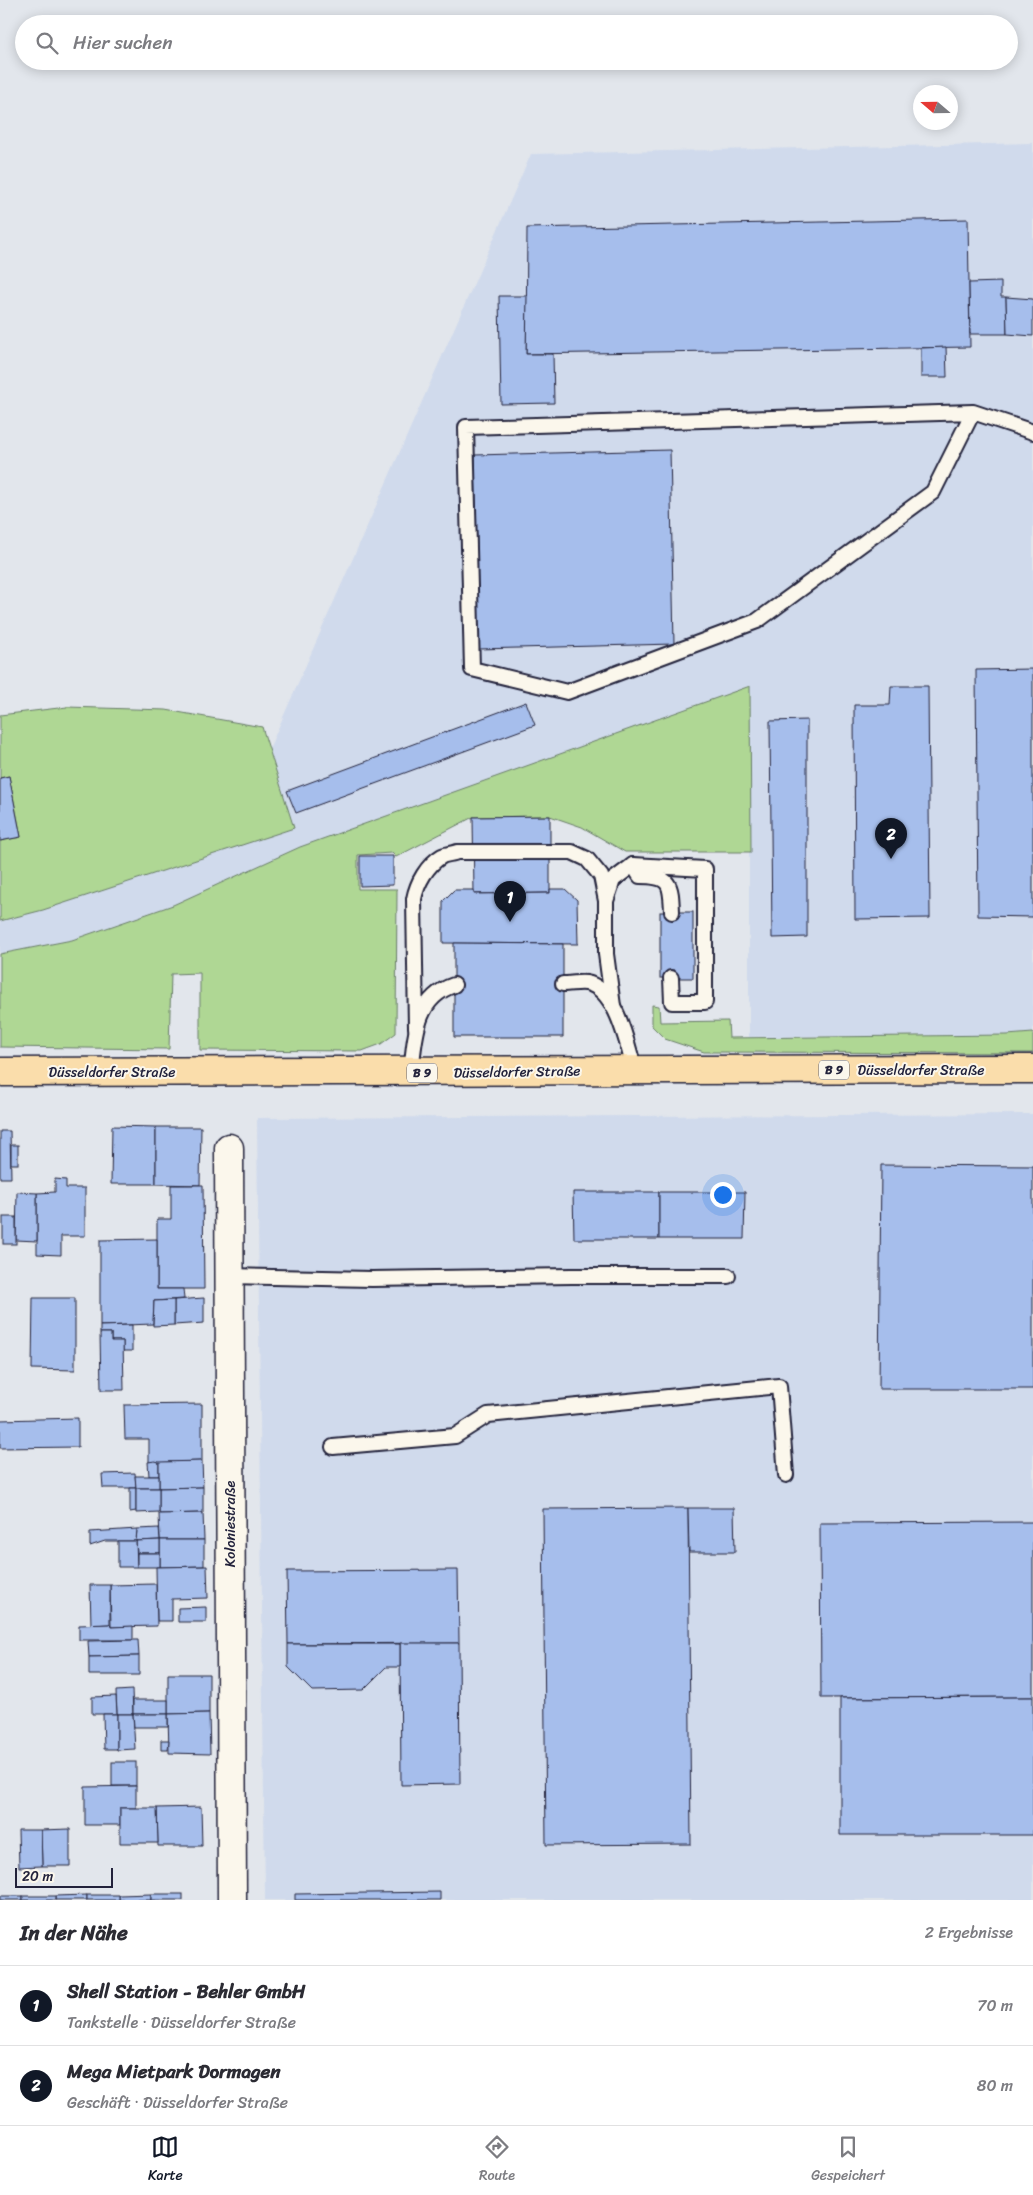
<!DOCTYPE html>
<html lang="de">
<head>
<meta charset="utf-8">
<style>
  :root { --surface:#fff; --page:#f2f2f3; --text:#2b2b33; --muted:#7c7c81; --line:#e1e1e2; --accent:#111827 }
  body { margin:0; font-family:Sriracha,sans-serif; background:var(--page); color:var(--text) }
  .compass { position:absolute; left:913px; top:85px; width:45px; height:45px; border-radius:50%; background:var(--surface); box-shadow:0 2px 12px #0003; rotate:290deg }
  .scale { position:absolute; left:15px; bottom:12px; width:98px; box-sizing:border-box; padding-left:5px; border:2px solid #22223b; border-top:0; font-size:14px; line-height:18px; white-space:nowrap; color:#22223b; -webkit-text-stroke:4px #fbf7ec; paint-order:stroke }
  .you { position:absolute; left:722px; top:1194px; width:18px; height:18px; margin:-12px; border:4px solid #fff; border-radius:50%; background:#1a73e8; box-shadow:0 0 0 8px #1a73e833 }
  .badge { display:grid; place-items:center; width:32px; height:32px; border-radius:50%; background:var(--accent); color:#fff; font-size:16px; font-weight:700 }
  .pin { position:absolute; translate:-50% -41px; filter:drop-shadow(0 1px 2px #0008) }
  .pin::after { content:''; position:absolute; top:26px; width:18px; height:15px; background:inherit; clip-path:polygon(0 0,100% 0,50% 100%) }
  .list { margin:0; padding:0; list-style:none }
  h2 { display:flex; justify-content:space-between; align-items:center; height:65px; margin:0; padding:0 20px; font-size:21px }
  h2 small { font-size:16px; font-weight:400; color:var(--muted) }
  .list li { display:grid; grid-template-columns:32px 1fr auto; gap:15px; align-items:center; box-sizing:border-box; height:80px; padding:0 20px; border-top:1px solid var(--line) }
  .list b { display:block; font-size:19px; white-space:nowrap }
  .list p { margin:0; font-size:16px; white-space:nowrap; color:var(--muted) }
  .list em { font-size:16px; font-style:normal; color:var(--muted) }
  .icon { flex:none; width:28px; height:28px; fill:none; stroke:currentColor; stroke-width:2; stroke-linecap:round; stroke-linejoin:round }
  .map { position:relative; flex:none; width:1033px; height:1900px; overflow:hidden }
  .search { position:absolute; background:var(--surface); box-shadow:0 2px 12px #0003; left:15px; right:15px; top:15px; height:55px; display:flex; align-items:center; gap:12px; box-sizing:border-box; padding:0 18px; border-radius:28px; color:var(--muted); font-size:19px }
  .sheet { height:225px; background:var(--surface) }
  nav { display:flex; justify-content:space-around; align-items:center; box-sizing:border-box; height:70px; border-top:1px solid var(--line); background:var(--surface); font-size:14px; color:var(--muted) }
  nav a { display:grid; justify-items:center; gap:2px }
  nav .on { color:var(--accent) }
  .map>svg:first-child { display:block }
  .built { fill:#d0daec }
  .green { fill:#afd794; stroke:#687c68 }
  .building { fill:#a6beec; stroke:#22223b }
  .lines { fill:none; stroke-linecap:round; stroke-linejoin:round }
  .lane-casing { stroke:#22223b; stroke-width:18 }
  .street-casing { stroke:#22223b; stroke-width:31 }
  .primary-casing { stroke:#22223b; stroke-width:31 }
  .lane { stroke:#fbf7ec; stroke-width:14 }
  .street { stroke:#fbf7ec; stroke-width:28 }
  .primary { stroke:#faddab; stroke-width:28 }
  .labels { text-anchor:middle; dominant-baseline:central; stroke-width:4; stroke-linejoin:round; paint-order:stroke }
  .shield { fill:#fbf7ec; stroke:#636270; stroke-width:1 }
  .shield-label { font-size:12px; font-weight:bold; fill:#22223b }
  .street-label { font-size:14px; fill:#22223b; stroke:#fbf7ec }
</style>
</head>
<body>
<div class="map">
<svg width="1033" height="1900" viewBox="0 0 1033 1900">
  <rect width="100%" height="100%" fill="#e2e6ec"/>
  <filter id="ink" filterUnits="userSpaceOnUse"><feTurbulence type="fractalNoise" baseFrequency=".02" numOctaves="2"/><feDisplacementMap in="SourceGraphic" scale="10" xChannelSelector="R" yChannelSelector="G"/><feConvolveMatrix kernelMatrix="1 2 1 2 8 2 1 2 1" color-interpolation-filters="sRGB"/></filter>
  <g filter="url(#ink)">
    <g class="built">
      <path d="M 1033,143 L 1033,1033 L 1007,1035 L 749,1037 L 749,686 L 300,847 L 173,905 L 72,940 L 0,954 L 0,921 L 43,910 L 294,828 L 269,749 L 531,154 Z"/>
      <path d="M 1033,1114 L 1033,1900 L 265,1900 L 257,1118 Z"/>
    </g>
    <g class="green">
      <path d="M 750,686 L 751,852 L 625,852 L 582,827 L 550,816 L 473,817 L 396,857 L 392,853 L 358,855 L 358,889 L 397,889 L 396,1033 L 381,1044 L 362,1051 L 200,1050 L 200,973 L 171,974 L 169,1049 L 0,1047 L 0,954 L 72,940 L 173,905 L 300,847 Z"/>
      <path d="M 67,707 L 166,710 L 262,727 L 294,828 L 43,910 L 0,921 L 0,841 L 21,837 L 9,776 L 0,778 L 0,715 Z"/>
      <path d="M 652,1005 L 659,1006 L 660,1022 L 728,1021 L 729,1038 L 1007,1035 L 1033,1033 L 1033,1053 L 704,1052 L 665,1039 L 652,1026 Z"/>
    </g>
    <g class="building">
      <path d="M 968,219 L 970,347 L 526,354 L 527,228 Z"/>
      <path d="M 1001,282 L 1001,297 L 1006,297 L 1007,334 L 970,334 L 969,283 Z"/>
      <path d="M 499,296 L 527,296 L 526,354 L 553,354 L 554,403 L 501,404 Z"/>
      <path d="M 1006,297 L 1033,299 L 1033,336 L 1007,334 Z"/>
      <path d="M 946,347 L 947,377 L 921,377 L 921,348 Z"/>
      <path d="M 670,450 L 674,644 L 479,649 L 475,455 Z"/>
      <path d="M 1033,669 L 1033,917 L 978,916 L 976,670 Z"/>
      <path d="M 891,686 L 928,686 L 930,918 L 855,919 L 854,705 L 890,705 Z"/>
      <path d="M 526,702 L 535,725 L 296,813 L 287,791 Z"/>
      <path d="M 807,720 L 807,937 L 772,938 L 770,721 Z"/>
      <path d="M 9,776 L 21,837 L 0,841 L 0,778 Z"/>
      <path d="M 550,816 L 550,893 L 474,894 L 473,817 Z"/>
      <path d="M 360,856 L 393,856 L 393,885 L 360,886 Z"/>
      <path d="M 550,889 L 565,889 L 577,900 L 578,944 L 443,943 L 443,901 L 454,890 L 474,890 L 474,894 L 550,893 Z"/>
      <rect x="660" y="912" width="33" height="66"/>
      <path d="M 454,943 L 563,944 L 563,1037 L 454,1037 Z"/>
      <path d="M 112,1126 L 156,1127 L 156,1184 L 111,1184 Z"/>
      <path d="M 156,1127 L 201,1127 L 200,1185 L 156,1184 Z"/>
      <path d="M 0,1131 L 10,1131 L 11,1178 L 0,1178 Z"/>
      <rect x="11" y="1145" width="7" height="19"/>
      <path d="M 881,1165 L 1033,1166 L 1033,1389 L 879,1389 Z"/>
      <path d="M 55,1179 L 66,1180 L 66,1188 L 85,1188 L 85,1236 L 61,1236 L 61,1255 L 37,1254 L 37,1193 L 55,1192 Z"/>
      <path d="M 171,1185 L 203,1185 L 204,1289 L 157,1289 L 157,1219 L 171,1219 Z"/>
      <path d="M 17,1192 L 37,1193 L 37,1241 L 16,1240 Z"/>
      <path d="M 573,1192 L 659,1192 L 659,1239 L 574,1239 Z"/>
      <path d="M 659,1192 L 745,1192 L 744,1239 L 659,1239 Z"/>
      <rect x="3" y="1217" width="13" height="27"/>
      <path d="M 157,1239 L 157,1289 L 183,1289 L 184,1299 L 154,1301 L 153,1324 L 100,1326 L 100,1240 Z"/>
      <path d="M 33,1298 L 75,1298 L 75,1370 L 32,1369 Z"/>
      <path d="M 204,1298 L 204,1323 L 174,1325 L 174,1300 Z"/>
      <path d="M 174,1300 L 174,1325 L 153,1326 L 154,1301 Z"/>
      <path d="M 132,1325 L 132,1351 L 123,1351 L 123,1341 L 111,1341 L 111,1333 L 100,1333 L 100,1326 Z"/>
      <path d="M 100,1333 L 111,1333 L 111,1341 L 123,1341 L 124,1390 L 101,1390 Z"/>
      <path d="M 202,1404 L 202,1461 L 149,1463 L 149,1439 L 125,1439 L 124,1405 Z"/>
      <path d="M 78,1418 L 78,1447 L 0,1448 L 0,1420 Z"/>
      <path d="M 155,1461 L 159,1462 L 159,1476 L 149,1476 L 148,1462 Z"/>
      <path d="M 202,1461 L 203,1487 L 159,1488 L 159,1462 Z"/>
      <path d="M 135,1473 L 136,1488 L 103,1488 L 102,1474 Z"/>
      <path d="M 135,1476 L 159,1476 L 159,1488 L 136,1488 Z"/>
      <path d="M 203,1487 L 203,1513 L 159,1514 L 159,1488 Z"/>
      <path d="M 130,1488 L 136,1488 L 136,1511 L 130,1512 Z"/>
      <path d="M 136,1488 L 159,1488 L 159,1512 L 136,1513 Z"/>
      <path d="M 688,1508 L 691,1844 L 546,1845 L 543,1509 Z"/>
      <path d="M 688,1508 L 734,1508 L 735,1552 L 689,1552 Z"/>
      <path d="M 203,1513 L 204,1540 L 160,1540 L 159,1514 Z"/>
      <path d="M 1033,1522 L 1033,1697 L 821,1698 L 820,1523 Z"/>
      <path d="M 159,1528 L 160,1540 L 136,1541 L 137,1529 Z"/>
      <path d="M 137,1529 L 136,1541 L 105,1541 L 90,1546 L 90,1532 Z"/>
      <path d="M 160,1540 L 204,1540 L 204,1566 L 160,1567 Z"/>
      <path d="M 160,1540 L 160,1553 L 137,1553 L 136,1541 Z"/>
      <path d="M 118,1541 L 136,1541 L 137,1567 L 118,1567 Z"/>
      <rect x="137" y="1553" width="23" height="14"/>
      <path d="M 207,1566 L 208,1598 L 172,1599 L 172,1621 L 157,1621 L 156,1567 Z"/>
      <path d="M 458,1570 L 459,1643 L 288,1644 L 287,1571 Z"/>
      <path d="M 156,1584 L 157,1626 L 111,1627 L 110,1585 Z"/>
      <path d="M 90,1585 L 110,1585 L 110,1624 L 91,1625 Z"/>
      <path d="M 206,1607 L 206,1622 L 178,1622 L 178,1608 Z"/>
      <path d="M 110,1624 L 111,1627 L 133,1626 L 133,1640 L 79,1640 L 79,1625 Z"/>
      <path d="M 133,1640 L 138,1640 L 139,1656 L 89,1657 L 88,1641 Z"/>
      <path d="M 400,1643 L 459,1643 L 460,1784 L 401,1785 Z"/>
      <path d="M 288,1644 L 400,1644 L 400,1667 L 386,1667 L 363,1690 L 312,1691 L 288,1667 Z"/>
      <path d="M 139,1656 L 139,1675 L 89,1675 L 89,1657 Z"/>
      <path d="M 168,1674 L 209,1674 L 209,1713 L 168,1714 Z"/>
      <path d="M 132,1690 L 133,1714 L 117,1714 L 116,1691 Z"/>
      <path d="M 116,1696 L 117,1714 L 92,1714 L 92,1697 Z"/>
      <path d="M 1033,1697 L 1033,1835 L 840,1835 L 840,1698 Z"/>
      <rect x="133" y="1700" width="35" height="14"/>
      <path d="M 209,1713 L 210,1754 L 169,1753 L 168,1714 Z"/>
      <path d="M 103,1714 L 117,1714 L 117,1749 L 104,1749 Z"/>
      <path d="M 117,1714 L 133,1714 L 135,1749 L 117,1750 Z"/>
      <path d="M 133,1714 L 168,1714 L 168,1727 L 134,1727 Z"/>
      <path d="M 161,1740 L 169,1740 L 168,1750 L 161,1750 Z"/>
      <rect x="112" y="1762" width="24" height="24"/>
      <path d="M 136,1786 L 136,1808 L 120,1808 L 120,1825 L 85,1825 L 85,1787 Z"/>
      <path d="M 201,1807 L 202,1846 L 158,1846 L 157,1808 Z"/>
      <path d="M 120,1808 L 157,1808 L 158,1843 L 120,1843 Z"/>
      <path d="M 70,1829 L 70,1866 L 42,1866 L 41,1830 Z"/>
      <path d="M 18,1830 L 41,1830 L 42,1866 L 19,1867 Z"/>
      <path d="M 440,1892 L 440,1900 L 295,1900 L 295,1894 Z"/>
      <path d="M 151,1894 L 151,1900 L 119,1900 L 119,1895 Z"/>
      <rect x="151" y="1894" width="32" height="6"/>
      <path d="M 87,1895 L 87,1900 L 55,1900 L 55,1896 Z"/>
      <rect x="87" y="1895" width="32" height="5"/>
      <rect x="0" y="1896" width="23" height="4"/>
      <rect x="23" y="1896" width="32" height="4"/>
    </g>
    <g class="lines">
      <defs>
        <g id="lane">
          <path d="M 973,412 L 933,492 L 757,621 L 567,692 L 472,669 L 466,427 L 973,412 L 1033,432"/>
          <path d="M 633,865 L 640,876 C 671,876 671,884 672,912"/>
          <path d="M 606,901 L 613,880 L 633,865 L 705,869 L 705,1002 L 672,1002 L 671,978"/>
          <path d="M 563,984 C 570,984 579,982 586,983 C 617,988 627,1045 635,1071"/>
          <path d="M 416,1028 L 414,899 C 417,883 427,865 442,856 C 446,854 453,854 457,852 L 572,852 L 587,859 L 601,876 L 606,901 L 606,954 L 613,1006"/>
          <path d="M 411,1073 C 415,1038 415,998 454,985"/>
          <path d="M 229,1276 L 372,1279 L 572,1276 L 728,1276"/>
          <path d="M 333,1447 L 455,1436 L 488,1415 L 779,1386 L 786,1475"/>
        </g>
        <path id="street" d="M 229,1148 L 232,1900"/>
        <path id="primary" d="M 0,1072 L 1033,1069"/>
      </defs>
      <use href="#lane" class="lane-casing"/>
      <use href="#street" class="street-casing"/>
      <use href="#primary" class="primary-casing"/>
      <use href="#lane" class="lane"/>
      <use href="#street" class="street"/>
      <use href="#primary" class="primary"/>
    </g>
  </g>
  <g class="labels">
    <g class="shield">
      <rect x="819" y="1060.5" width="30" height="19" rx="4"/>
      <rect x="407" y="1063.5" width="30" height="19" rx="4"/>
    </g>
    <g class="shield-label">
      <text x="834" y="1070">B 9</text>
      <text x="422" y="1073">B 9</text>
    </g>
    <g class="street-label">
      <text x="921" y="1070">Düsseldorfer Straße</text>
      <text x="112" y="1072">Düsseldorfer Straße</text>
      <text transform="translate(517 1072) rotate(-1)">Düsseldorfer Straße</text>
      <text transform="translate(230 1524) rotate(-90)">Koloniestraße</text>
    </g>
  </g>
</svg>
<svg class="compass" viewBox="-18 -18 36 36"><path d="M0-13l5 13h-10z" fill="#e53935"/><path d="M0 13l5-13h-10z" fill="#7c7c81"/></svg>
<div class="scale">20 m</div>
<div class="you"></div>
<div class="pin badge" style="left:510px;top:922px">1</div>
<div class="pin badge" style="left:891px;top:859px">2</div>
<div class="search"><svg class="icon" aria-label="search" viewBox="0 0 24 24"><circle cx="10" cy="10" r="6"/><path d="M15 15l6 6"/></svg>Hier suchen</div>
</div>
<section class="sheet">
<h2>In der Nähe<small>2 Ergebnisse</small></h2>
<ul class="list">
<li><span class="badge">1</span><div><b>Shell Station - Behler GmbH</b><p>Tankstelle · Düsseldorfer Straße</p></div><em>70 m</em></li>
<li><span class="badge">2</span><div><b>Mega Mietpark Dormagen</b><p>Geschäft · Düsseldorfer Straße</p></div><em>80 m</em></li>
</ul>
</section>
<nav>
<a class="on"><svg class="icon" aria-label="map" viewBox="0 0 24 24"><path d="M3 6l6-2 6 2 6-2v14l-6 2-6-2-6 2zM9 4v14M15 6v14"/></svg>Karte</a>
<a><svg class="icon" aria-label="directions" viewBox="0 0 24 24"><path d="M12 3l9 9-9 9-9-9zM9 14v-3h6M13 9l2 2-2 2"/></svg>Route</a>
<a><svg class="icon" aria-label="saved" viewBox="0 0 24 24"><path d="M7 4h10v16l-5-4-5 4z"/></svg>Gespeichert</a>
</nav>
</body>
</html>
